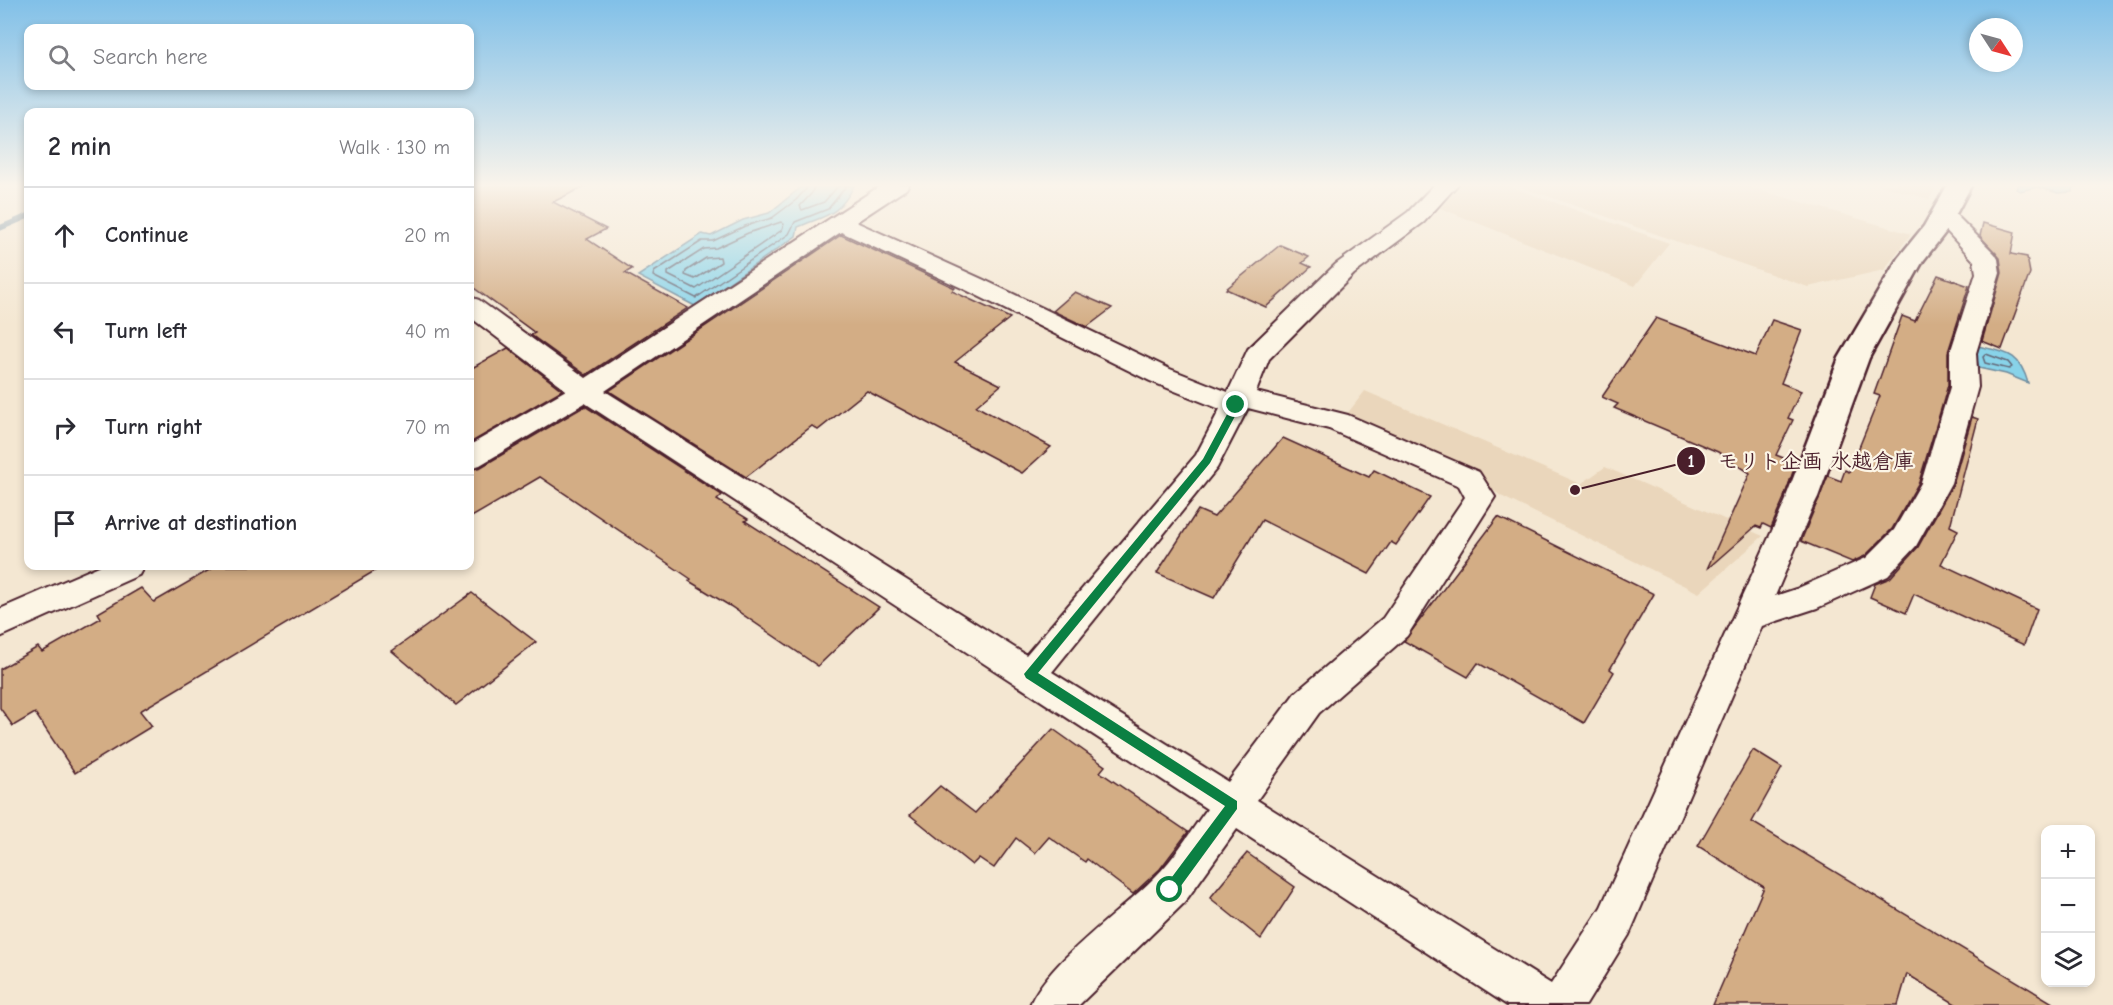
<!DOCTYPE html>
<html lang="en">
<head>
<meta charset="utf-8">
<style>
  :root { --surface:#fff; --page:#f2f2f3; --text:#2b2b33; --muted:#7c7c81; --line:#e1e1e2 }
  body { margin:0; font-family:"Comic Neue","Klee One",sans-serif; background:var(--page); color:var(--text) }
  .controls { position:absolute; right:18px; bottom:18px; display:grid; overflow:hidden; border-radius:12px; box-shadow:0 3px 9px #0003 }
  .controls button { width:54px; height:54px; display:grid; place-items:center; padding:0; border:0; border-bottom:2px solid var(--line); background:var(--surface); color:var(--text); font:30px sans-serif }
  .compass { position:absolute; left:1969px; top:18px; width:54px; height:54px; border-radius:50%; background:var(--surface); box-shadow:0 3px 9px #0003; rotate:126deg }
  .stop { position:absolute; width:18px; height:18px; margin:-14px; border:4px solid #0b8043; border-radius:50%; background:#fff }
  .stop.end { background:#0b8043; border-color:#fff; box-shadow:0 2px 6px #0008 }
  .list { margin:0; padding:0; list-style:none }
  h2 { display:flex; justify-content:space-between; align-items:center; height:78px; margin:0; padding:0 24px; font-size:26px }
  h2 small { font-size:20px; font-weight:400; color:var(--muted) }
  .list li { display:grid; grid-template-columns:39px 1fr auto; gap:18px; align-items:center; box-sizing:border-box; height:96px; padding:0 24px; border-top:2px solid var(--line) }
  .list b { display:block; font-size:22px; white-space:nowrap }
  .list em { font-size:20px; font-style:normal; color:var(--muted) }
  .icon { flex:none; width:33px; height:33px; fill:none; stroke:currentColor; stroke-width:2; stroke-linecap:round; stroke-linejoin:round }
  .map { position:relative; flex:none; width:2113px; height:1005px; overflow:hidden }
  .search { position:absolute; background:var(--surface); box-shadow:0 3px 9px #0003; left:24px; top:24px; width:450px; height:66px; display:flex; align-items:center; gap:15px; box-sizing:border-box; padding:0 21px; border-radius:12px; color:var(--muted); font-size:22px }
  .panel { position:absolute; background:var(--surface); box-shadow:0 3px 9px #0003; left:24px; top:108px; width:450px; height:462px; border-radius:12px }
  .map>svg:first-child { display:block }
  .built { fill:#ead6bb }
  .water { fill:#88d3e9; stroke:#6f8b9d; stroke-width:1.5 }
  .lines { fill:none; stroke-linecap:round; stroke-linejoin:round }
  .shore { stroke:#636777; stroke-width:1.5 }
  .stream { fill:#6f8b9d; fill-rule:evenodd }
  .building { fill:#d3ad85; stroke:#4a1f2b; stroke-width:1.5 }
  .street-casing { stroke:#4a1f2b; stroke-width:4 }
  .secondary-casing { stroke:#4a1f2b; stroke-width:5 }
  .street { fill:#fcf5e5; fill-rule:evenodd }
  .secondary { fill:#fcf5e5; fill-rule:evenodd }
  .route { fill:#0b8043 }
  .leader { fill:none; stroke:#4a1f2b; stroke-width:2 }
  .callout-dot { fill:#4a1f2b; stroke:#fcf5e5; stroke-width:2 }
  .mark-label { font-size:18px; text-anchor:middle; font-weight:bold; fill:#fff }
  .callout-label { font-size:21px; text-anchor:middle; font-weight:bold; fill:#4a1f2b; stroke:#fcf5e5; stroke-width:4.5; stroke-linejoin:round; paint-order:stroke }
</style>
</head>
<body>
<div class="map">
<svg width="2113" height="1005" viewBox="0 0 2113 1005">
  <rect width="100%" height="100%" fill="#f4e7d2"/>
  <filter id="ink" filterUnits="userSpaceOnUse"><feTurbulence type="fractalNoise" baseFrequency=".0167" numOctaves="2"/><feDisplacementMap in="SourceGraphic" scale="12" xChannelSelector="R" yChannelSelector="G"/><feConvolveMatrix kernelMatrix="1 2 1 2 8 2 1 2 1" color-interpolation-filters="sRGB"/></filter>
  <g filter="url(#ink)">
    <g class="built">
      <path d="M 1460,184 L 1502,184 L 1669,243 L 1635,286 L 1440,208 Z"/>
      <path d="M 1513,184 L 1739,184 L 1911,234 L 1884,270 L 1808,287 Z"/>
      <path d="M 1876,184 L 1939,184 L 1929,199 Z"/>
      <path d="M 1365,391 L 1581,484 L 1605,467 L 1763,536 L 1699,593 L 1501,496 L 1469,472 L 1343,419 Z"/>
    </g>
    <g class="water">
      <path d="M 805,184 L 854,186 C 838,217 825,215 798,227 L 796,236 L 695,306 L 638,276 L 702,234 L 711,236 L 743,220 L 769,213 Z"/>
      <path d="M 2018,184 L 2073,184 L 2072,192 L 2058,193 L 2038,187 L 2020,191 L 2016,189 Z"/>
      <path d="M 1978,346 C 2007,353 2019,352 2028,383 L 2006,374 L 1979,368 L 1975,352 Z"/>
    </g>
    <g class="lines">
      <g class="shore">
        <path d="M 807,184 L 806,189 L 796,200 L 772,218 L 745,226 L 713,241 L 702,241 L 654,272 L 653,276 L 696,298 L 789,234 L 795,222 L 828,209 L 848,184"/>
        <path d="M 815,184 L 812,193 L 800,206 L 802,210 L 824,202 L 840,184"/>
        <path d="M 781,222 L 784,224 L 782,230 L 696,289 L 668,275 L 668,272 L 704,249 L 716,248 L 748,233 Z"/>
        <path d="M 720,257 L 721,262 L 695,279 L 685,275 L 686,271 L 706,258 Z"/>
        <path d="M 1986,354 L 2008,362 L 2012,367 L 2009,369 L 1985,363 L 1983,357 Z"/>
      </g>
      <path class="stream" d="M 28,213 L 28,219 L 0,231 L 0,225 Z"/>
    </g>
    <g class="building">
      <path d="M 470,184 L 589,184 L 553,202 L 606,229 L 587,239 L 632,269 L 625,273 L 688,308 L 586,375 L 531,335 L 535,333 L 470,285 Z"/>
      <path d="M 1983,223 L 2015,232 L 2011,254 L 2027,257 L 2030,273 L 2002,349 L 1982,341 L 2002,273 L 2000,258 L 1980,236 Z"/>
      <path d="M 841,235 L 921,272 L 955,288 L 952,291 L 1010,318 L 955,362 L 1001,385 L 976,406 L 1051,447 L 1022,473 L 867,391 L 818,430 L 812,426 L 746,477 L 609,391 Z"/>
      <path d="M 1280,245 L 1309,257 L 1302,263 L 1311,267 L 1266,307 L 1226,289 Z"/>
      <path d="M 1938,275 L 1969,286 L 1948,352 L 1948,385 L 1942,406 L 1919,482 L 1892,529 L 1865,556 L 1852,562 L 1801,541 L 1828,476 L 1841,481 L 1845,470 L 1849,472 L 1880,396 L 1874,394 L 1902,316 L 1915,321 Z"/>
      <path d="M 1075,292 L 1112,308 L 1087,327 L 1053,311 Z"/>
      <path d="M 1656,318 L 1756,356 L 1772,320 L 1802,330 L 1781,383 L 1801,391 L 1788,418 L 1793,420 L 1776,455 L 1796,463 L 1784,498 L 1771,528 L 1763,524 L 1761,528 L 1756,526 L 1707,569 L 1750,473 L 1718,452 L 1614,408 L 1618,404 L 1602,397 Z"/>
      <path d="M 508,348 L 562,390 L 470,443 L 470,369 Z"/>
      <path d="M 585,406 L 722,495 L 717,500 L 748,519 L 745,521 L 879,607 L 818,666 L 730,606 L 689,581 L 691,579 L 540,477 L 470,518 L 470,470 L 481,467 Z"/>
      <path d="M 1972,417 L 1978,419 L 1950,526 L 1958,530 L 1941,564 L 2037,609 L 2024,645 L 1914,594 L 1906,613 L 1870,597 L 1875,584 L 1890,578 L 1918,547 L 1953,484 Z"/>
      <path d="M 1283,438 L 1369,477 L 1374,470 L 1430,497 L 1396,545 L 1391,542 L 1369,574 L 1262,520 L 1214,598 L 1157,573 L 1198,510 L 1214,517 Z"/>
      <path d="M 1498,517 L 1654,594 L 1610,669 L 1614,672 L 1584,723 L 1478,663 L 1468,677 L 1404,641 Z"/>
      <path d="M 216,566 L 383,566 L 140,711 L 152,726 L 75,773 L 35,713 L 13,726 L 0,708 L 0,669 L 38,647 L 42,652 L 101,618 L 98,613 L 141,588 L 154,602 Z"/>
      <path d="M 472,593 L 536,642 L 456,705 L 392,651 Z"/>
      <path d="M 1053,729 L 1105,766 L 1100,772 L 1188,832 L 1160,869 L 1133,894 L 1087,859 L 1085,862 L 1049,837 L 1035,853 L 1016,838 L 994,868 L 979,858 L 972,865 L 910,815 L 940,786 L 975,813 Z"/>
      <path d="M 1753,750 L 1782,768 L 1752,822 L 2056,1005 L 1957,1005 L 1907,974 L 1898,1005 L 1713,1005 L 1764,887 L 1698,846 Z"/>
      <path d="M 1247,853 L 1295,887 L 1261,939 L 1210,898 Z"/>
    </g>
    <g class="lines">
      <defs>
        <g id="street">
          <path d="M 883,184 L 909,184 L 906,189 L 856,222 L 982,279 L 1170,369 L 1228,392 L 1248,349 L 1336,264 L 1408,212 L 1435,184 L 1458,184 L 1424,222 L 1354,274 L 1269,359 L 1256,392 L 1348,415 L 1479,472 L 1495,497 L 1407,636 L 1319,713 L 1257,800 L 1551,984 L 1601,907 L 1791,489 L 1802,486 L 1813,489 L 1817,497 L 1775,596 L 1796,589 L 1866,558 L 1894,530 L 1921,483 L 1950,387 L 1950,353 L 1976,273 L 1974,261 L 1932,215 L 1935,210 L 1943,208 L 1951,210 L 1995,254 L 1998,259 L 2000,273 L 1976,353 L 1978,387 L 1951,483 L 1916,546 L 1888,576 L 1817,608 L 1762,626 L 1629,935 L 1586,1005 L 1507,1005 L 1237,829 L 1184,903 L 1079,1005 L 1030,1005 C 1048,962 1119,913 1154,878 C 1174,859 1190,832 1207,809 L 585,403 L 480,465 L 470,468 L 470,445 L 566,390 L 470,317 L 470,297 L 479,300 L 586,378 ZM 841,232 L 964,289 L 1150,381 L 1220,409 L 1196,455 L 1026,655 L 605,391 ZM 1248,408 L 1329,429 L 1459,486 L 1465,497 L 1383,618 L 1295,693 L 1228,782 L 1052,672 L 1217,468 Z"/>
          <path d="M 99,566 L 144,566 L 139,575 L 0,637 L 0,609 Z"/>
        </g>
        <path id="secondary" d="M 1948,184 L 1972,184 L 1948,229 L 1923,261 L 1869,358 L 1818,497 L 1814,505 L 1802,509 L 1790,505 L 1786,497 L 1839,358 L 1898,258 L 1924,226 Z"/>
      </defs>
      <use href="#street" class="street-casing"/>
      <use href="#secondary" class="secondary-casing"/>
      <use href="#street" class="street"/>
      <use href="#secondary" class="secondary"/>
    </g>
  </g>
  <linearGradient id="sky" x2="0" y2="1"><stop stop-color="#81c0e8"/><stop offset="0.57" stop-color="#faf4eb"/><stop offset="1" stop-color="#faf4eb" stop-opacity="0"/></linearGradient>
  <rect width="2113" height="325" fill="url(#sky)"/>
  <path class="route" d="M 1236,402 L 1241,405 L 1210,463 L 1038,673 L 1237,801 L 1237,809 L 1175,894 L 1170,896 L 1166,894 L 1164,890 L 1166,885 L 1225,806 L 1026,678 L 1024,674 L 1203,459 L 1232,405 Z"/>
  <path class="leader" d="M1575 490L1691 461"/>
  <g class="callout-dot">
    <circle cx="1575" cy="490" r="6"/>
    <circle cx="1691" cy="461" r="15"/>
  </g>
  <g class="mark-label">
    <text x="1691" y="467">1</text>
  </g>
  <g class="callout-label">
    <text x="1816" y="468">モリト企画 水越倉庫</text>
  </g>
</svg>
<div class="controls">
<button>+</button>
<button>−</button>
<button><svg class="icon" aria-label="layers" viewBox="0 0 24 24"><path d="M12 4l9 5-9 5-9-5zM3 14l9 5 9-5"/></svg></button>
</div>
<svg class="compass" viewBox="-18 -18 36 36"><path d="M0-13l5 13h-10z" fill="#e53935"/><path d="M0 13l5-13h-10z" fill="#7c7c81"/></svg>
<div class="stop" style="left:1170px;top:890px"></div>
<div class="stop end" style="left:1236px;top:405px"></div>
<div class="search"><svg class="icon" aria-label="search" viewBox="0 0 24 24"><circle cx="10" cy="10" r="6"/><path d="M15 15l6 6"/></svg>Search here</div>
<section class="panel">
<h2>2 min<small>Walk · 130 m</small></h2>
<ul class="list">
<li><svg class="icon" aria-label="ahead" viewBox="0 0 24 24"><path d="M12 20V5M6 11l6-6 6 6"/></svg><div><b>Continue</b></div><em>20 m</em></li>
<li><svg class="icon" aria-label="left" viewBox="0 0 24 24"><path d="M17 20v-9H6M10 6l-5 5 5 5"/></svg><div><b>Turn left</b></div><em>40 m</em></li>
<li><svg class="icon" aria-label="right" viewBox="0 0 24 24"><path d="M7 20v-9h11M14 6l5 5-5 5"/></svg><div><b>Turn right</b></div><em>70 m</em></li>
<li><svg class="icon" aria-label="arrive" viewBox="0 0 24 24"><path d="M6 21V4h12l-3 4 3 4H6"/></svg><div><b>Arrive at destination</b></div></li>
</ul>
</section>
</div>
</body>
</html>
